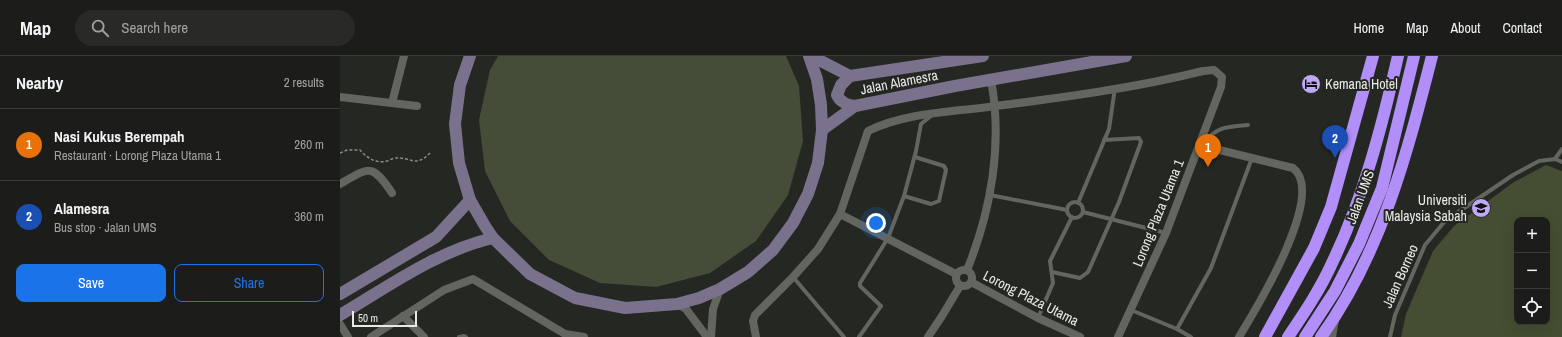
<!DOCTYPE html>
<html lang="en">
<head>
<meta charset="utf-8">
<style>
  :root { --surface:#1c1d1a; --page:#292a27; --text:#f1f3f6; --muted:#a0a2a2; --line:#3a3b39; --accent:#1a73e8 }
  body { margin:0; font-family:"Archivo Narrow",sans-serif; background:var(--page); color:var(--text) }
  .controls { position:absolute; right:12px; bottom:12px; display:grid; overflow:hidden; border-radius:8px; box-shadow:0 4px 16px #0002 }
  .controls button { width:36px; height:36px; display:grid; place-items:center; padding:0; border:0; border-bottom:1px solid var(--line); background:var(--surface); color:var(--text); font:20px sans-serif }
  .scale { position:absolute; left:12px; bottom:10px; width:65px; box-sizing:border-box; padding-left:4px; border:2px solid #e9eae7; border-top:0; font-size:11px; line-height:14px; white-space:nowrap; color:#e9eae7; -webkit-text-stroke:3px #252722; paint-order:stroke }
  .you { position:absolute; left:536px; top:167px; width:14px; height:14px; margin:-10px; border:3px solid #fff; border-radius:50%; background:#1a73e8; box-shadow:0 0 0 6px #1a73e833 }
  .badge { display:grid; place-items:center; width:26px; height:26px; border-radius:50%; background:var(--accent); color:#fff; font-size:13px; font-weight:700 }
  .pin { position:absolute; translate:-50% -33px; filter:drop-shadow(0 1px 2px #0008) }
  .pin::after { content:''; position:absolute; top:21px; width:14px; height:12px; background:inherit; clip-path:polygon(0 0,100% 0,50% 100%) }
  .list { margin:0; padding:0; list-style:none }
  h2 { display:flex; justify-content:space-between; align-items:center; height:52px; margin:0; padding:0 16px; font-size:17px }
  h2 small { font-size:13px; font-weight:400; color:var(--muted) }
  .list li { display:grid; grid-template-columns:26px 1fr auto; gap:12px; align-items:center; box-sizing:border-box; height:72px; padding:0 16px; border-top:1px solid var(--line) }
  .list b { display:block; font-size:15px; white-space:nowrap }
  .list p { margin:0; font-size:13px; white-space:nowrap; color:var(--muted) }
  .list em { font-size:13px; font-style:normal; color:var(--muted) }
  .actions { display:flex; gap:8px; padding:12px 16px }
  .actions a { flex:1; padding:9px 0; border:1px solid var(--accent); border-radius:8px; text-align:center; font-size:14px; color:var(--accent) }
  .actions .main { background:var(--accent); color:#fff }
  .icon { flex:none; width:22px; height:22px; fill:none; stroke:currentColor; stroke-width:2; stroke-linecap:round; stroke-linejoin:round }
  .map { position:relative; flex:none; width:1222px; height:281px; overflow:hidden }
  header { display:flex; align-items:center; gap:24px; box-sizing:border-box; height:56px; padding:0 20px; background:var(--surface); border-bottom:1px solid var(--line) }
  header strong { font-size:19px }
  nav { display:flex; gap:22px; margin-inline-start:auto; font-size:14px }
  .search { width:280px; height:36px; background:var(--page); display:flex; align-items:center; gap:10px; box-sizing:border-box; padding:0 14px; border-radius:22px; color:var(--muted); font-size:15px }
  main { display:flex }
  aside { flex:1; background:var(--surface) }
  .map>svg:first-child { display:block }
  .green { fill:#454c38 }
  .forest { fill:#454e32; fill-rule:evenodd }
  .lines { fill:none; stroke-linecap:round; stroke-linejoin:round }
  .path { stroke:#898b87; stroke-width:1.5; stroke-dasharray:3 2; stroke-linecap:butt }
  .lane { stroke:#63655f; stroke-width:4 }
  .street { stroke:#63655f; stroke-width:8 }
  .secondary { stroke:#7a718d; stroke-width:12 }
  .highway { stroke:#b18ef8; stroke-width:12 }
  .labels { text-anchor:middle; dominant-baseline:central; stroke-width:4; stroke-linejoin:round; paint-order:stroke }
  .street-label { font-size:14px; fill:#e9eae7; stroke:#252722 }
  .poi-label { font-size:14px; fill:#e9eae7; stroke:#252722; text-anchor:start }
</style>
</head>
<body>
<header>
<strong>Map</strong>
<div class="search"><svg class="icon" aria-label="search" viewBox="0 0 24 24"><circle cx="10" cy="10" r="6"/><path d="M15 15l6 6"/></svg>Search here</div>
<nav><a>Home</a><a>Map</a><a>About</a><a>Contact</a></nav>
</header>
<main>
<aside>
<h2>Nearby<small>2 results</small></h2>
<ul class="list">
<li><span class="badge" style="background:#e8710a">1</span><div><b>Nasi Kukus Berempah</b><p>Restaurant · Lorong Plaza Utama 1</p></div><em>260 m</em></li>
<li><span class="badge" style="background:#1a4fb4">2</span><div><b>Alamesra</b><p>Bus stop · Jalan UMS</p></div><em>360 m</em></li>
</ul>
<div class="actions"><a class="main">Save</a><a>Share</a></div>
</aside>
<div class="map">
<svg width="1222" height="281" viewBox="0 0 1222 281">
  <rect width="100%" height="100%" fill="#252722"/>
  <path class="green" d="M 158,0 L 446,0 L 459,30 L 463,85 L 448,139 L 416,185 L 370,217 L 316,231 L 260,227 L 209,204 L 170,165 L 145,115 L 139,64 L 150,14 Z"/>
  <path class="forest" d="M 1206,109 L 1222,115 L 1222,281 L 1061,281 L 1066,258 L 1093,195 L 1114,170 L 1174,126 ZM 1177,164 L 1207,164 L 1207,266 L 1177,266 Z"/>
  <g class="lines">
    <path class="path" d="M 0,97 L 7,94 L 20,94 C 27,102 36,108 47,105 C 50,104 53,102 56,102 C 71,101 75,112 90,97"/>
    <g class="lane">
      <path d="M 863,86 C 880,70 885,71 908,69"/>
      <path d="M 1215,103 L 1222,93"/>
      <path d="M 650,139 L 727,154"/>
      <path d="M 564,140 L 591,148 L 599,145 L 606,114 L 604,110 L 575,101"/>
      <circle cx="735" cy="154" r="8"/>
      <path d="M 738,147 L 769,73 L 775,32"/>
      <path d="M 743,156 L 826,177"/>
      <path d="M 712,216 L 740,222 L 748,216 L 779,146 L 801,86 L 799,82 L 764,84"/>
      <path d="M 453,221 L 504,281"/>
      <path d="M 791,254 L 837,273 L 851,281"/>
      <path d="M 698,262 L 713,227 L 710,205 L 732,161"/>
      <path d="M 837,273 L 871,212 L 912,102"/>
      <path d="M 119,281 L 124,280 L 126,281"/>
      <path d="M 519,281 L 541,250 L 520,230 L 520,227 L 548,182 L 564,140 L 576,95 L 581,68 L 591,60"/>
      <path d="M 1050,281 L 1055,259 L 1085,189 L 1105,165 L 1173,119 L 1199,105 L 1215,103 L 1222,106"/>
    </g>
    <g class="street">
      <path d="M 0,41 L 77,50"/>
      <path d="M 52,47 L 64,0"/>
      <path d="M 859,89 L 953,112 C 987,138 916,253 899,281"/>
      <path d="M 0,128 C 29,111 32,107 52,137"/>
      <path d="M 500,158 L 616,218"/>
      <circle cx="624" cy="222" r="8"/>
      <path d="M 627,214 C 651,155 663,88 651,24"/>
      <path d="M 631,226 L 698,262 L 740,281"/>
      <path d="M 337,248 L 346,253 L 367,281"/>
      <path d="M 63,260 L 84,281"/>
      <path d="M 0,268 L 8,281"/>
      <path d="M 31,281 L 104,234 L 133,223 L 225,278 L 244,281"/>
      <path d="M 371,281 L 373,253 L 380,233"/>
      <path d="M 416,281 L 413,265 L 415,259 L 453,221 L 478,193 L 500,158 L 528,75 C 567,56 614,56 656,50 C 725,41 795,32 863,15 L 874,14 L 882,21 L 881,31 L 826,177 L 778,281"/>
      <path d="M 588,281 L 602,260 L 620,230"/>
      <path d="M 992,281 L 995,263"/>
    </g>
    <g class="secondary">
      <path d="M 130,0 L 120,29 L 115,68 L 119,107 L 130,144 L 145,170 L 153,182 L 190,218 L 235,242 L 285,252 L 337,248 L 359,242 L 380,233 L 408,216 L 433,194 L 453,167 L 468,138 L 478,107 L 482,74 L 481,49 L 477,23 L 469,0"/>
      <path d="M 471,0 L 510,20"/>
      <path d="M 643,0 L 510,20 L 501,29 L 497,39 C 500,46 507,49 515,50 L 615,30 L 786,0"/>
      <path d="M 482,74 L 515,50"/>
      <path d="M 0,238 L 96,181 L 130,144"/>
      <path d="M 0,259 C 49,230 97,195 153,182"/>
    </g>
    <g class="highway">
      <path d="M 925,281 L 974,192 L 991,151 L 1033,0"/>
      <path d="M 948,281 C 965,256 981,232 993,205 C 1024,140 1042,70 1058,0"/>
      <path d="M 965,281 L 995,235 L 1019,188 L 1042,132 L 1074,0"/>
      <path d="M 981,281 C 1041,198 1067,98 1092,0"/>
    </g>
  </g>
  <defs>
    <symbol id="hotel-disc" viewBox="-11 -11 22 22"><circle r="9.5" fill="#bfa9f4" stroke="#252722"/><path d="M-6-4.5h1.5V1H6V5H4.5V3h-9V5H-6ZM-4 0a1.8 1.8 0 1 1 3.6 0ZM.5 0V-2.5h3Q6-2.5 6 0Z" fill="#111"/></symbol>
    <symbol id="university-disc" viewBox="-11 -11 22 22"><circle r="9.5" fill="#bfa9f4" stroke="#252722"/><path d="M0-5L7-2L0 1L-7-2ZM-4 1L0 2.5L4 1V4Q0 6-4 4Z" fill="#111"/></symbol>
  </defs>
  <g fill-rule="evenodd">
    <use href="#hotel-disc" x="960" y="17" width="22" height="22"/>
    <use href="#university-disc" x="1130" y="141" width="22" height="22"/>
  </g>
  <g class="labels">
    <g class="street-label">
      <text transform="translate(559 26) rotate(-11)">Jalan Alamesra</text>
      <text transform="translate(1020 141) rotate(-70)">Jalan UMS</text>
      <text transform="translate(818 157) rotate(-68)">Lorong Plaza Utama 1</text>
      <text transform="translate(1060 220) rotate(-66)">Jalan Borneo</text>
      <text transform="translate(691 242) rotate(27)">Lorong Plaza Utama</text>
    </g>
    <g class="poi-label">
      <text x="985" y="28">Kemana Hotel</text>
      <text x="1127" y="144" text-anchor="end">Universiti<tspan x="1127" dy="16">Malaysia Sabah</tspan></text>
    </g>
  </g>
</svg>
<div class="controls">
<button>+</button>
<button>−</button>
<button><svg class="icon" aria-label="locate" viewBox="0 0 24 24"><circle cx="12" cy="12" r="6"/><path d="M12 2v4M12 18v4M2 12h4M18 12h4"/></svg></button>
</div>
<div class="scale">50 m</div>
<div class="you"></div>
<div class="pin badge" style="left:868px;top:111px;background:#e8710a">1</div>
<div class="pin badge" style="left:995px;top:102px;background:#1a4fb4">2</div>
</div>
</main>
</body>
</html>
